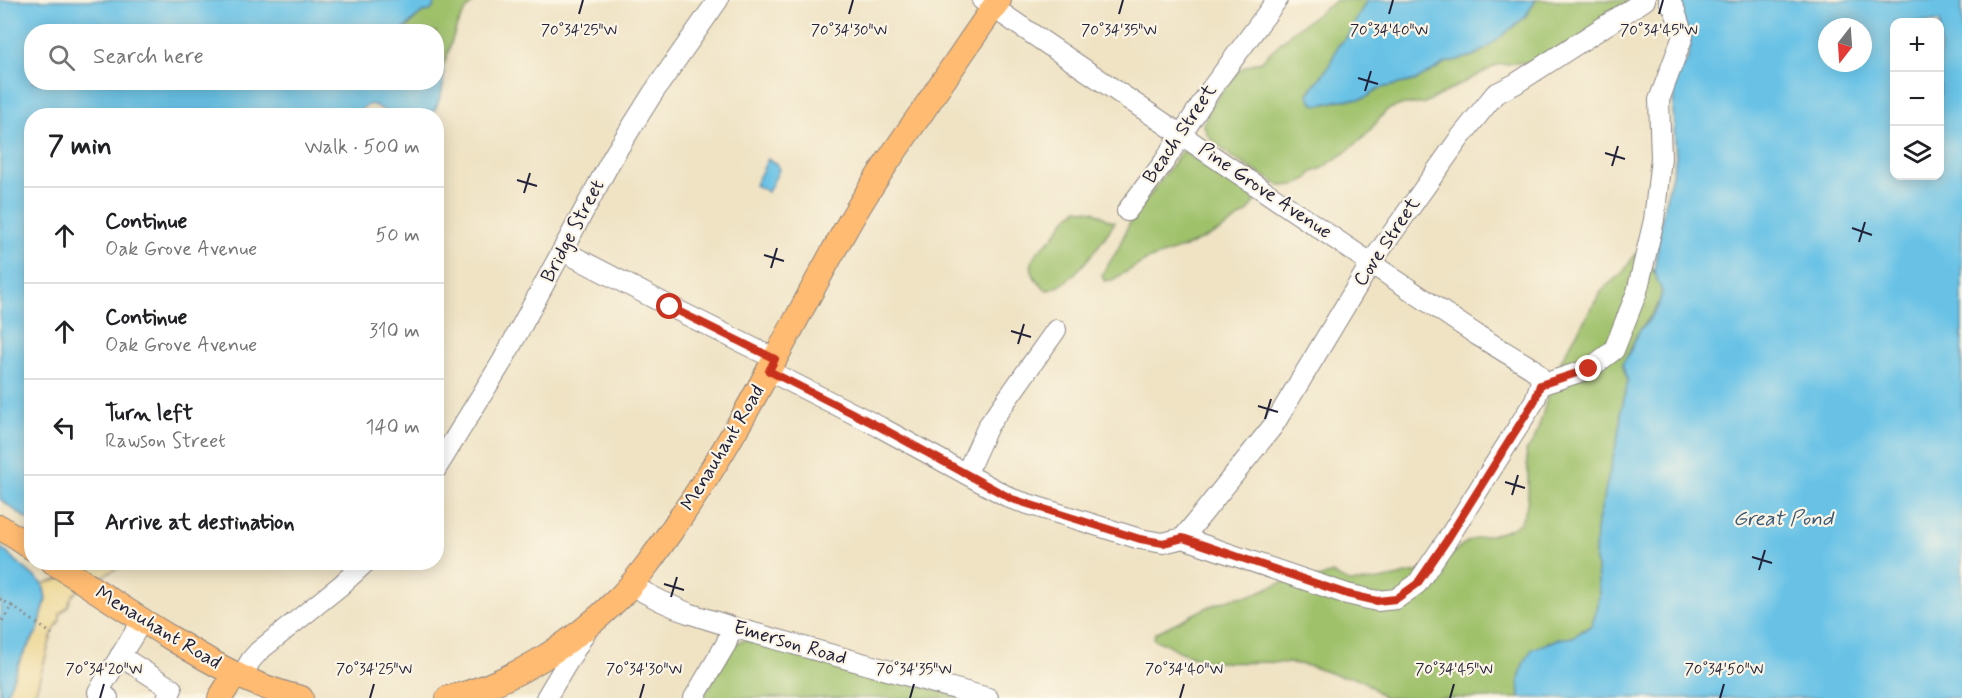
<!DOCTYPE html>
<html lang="en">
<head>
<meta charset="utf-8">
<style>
  :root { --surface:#fff; --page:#f2f2f2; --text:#202124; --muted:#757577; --line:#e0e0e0 }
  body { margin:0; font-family:Mynerve,sans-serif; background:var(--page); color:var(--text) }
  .controls { position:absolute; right:18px; top:18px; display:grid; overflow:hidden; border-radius:12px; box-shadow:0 3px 15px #0003 }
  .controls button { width:54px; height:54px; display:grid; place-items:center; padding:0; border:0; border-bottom:2px solid var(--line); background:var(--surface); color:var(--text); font:30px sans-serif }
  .compass { position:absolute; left:1818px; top:18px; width:54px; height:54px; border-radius:50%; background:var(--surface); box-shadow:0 3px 15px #0003; rotate:197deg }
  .stop { position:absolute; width:18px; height:18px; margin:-14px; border:4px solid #c8321e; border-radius:50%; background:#fff }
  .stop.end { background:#c8321e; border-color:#fff; box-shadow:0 2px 6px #0008 }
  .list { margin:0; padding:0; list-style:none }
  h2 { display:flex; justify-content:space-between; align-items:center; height:78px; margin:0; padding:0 24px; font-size:26px }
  h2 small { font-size:20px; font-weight:400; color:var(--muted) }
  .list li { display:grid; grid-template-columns:39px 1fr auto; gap:18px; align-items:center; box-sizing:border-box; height:96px; padding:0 24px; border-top:2px solid var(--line) }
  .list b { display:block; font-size:22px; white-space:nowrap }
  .list p { margin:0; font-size:20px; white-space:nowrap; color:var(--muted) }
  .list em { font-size:20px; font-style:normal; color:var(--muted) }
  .icon { flex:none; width:33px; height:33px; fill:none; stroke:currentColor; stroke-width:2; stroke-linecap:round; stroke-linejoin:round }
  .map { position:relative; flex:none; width:1962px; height:698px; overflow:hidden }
  .search { position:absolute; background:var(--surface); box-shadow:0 3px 15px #0003; left:24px; top:24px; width:420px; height:66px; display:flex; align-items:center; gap:15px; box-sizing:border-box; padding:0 21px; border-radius:24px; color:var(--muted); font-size:22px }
  .panel { position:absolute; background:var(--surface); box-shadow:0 3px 15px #0003; left:24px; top:108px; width:420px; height:462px; border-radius:24px }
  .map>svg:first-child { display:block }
  .green { fill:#9fc16b; stroke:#607253; stroke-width:1.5 }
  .sand { fill:#eeda9e; stroke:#887e6c; stroke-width:1.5 }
  .water { fill:#69c2e6; stroke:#467290; stroke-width:1.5; fill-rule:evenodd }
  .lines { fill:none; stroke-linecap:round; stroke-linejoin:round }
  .minor-casing { stroke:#888280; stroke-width:22 }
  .major-casing { stroke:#888280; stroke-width:26 }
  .path { stroke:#888280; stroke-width:3; stroke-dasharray:1.5 4.5; stroke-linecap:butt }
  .minor { stroke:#fff; stroke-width:20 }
  .major { stroke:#ffbb71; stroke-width:24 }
  .route { stroke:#c8321e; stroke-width:8 }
  .ticks { fill:none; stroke:#22223b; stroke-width:2 }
  .labels { text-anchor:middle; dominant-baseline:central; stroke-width:4.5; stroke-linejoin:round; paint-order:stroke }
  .street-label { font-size:20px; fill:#22223b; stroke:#fcf5e5 }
  .water-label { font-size:21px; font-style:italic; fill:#3b5a77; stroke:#fcf5e5 }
  .ticks-label { font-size:15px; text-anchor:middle; fill:#22223b; stroke:#fcf5e5; stroke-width:4.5; stroke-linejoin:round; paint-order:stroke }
</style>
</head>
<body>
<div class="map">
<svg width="1962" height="698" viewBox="0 0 1962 698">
  <rect width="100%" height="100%" fill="#fcf5e5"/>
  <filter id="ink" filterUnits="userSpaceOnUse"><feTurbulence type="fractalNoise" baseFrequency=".0167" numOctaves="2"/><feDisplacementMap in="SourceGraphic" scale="12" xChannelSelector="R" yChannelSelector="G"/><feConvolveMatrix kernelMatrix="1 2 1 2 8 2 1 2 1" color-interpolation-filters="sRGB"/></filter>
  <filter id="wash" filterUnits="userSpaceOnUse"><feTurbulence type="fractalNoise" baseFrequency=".008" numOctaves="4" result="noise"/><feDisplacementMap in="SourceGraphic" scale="24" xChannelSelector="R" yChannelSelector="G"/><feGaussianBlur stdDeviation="1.35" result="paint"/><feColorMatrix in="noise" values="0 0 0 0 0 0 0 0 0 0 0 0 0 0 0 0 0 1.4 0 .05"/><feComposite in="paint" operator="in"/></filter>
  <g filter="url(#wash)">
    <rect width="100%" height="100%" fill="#efe3c4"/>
    <g class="green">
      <path d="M 435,0 L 477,0 C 454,16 453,44 443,67 L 437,64 L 436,32 L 403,32 L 422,12 L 429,11 L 433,8 Z"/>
      <path d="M 1337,0 L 1367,0 L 1347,37 L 1338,46 L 1329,66 L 1308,93 L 1327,104 L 1340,100 L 1360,99 L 1367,97 L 1377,89 L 1417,80 L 1445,63 L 1473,56 L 1487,48 L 1525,17 L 1536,0 L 1652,0 L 1537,61 L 1497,65 L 1423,104 L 1404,104 L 1387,110 L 1365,136 L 1346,152 L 1322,168 L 1311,173 L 1308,178 L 1296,185 L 1281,186 L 1233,158 L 1209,137 L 1203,124 L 1211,106 L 1236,74 L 1243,68 L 1261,61 L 1292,32 Z"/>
      <path d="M 1182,151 L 1216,171 L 1230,183 L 1239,185 L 1250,195 L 1255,202 L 1247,213 L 1218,232 L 1185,247 L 1147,260 L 1112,280 L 1104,281 L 1102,274 L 1117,251 L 1129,224 Z"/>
      <path d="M 1078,209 L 1094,211 L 1108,220 L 1115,222 C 1104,239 1068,291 1047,290 C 1032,279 1025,265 1039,250 C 1044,245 1049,242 1053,237 C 1061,227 1066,215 1078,209 Z"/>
      <path d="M 1635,254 C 1641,260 1647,264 1652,270 C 1674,293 1653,313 1639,331 C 1632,340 1632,353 1622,364 L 1628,381 L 1621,412 L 1621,424 L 1596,530 L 1595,561 L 1597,567 L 1599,594 L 1598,605 L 1592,625 L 1573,637 L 1548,642 L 1523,664 L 1519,680 L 1520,698 L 1384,698 C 1373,688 1359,674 1343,677 C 1328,673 1314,666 1298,664 C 1253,658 1211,672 1170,646 C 1165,642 1159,643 1154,639 L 1155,633 L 1208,607 L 1233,598 L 1251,595 L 1283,582 L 1319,578 L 1332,573 C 1338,576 1345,582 1352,582 C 1373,583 1391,578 1411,573 C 1419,571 1430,572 1437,567 C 1448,560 1456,547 1469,541 C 1484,534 1514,534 1522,519 C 1531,504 1528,468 1526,451 C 1541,436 1544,400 1553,380 C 1556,373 1559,370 1560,362 L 1602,290 L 1624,271 Z"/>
      <path d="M 745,640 L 964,698 L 702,698 L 734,645 L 739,642 Z"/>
    </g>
    <path class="sand" d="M 60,562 L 127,563 L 81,588 L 72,596 L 68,606 L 60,614 L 60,620 L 52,634 L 37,688 L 31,698 L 5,698 L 21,658 L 38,630 L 46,599 L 43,584 L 63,578 Z"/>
    <g class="water">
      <path d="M 0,0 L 435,0 L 433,8 L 430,11 L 422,12 L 402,31 L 32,32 L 32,82 L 436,82 L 437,64 L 443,67 C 446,84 440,101 432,115 L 388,115 C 374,101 368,101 354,116 L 32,116 L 31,522 L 0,499 Z"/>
      <path d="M 1367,0 L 1536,0 L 1525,17 L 1487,48 L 1473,56 L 1445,63 L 1417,80 L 1377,89 L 1367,97 L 1360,99 L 1340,100 L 1321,105 L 1313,104 L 1308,94 L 1329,66 L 1338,46 L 1347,37 Z"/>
      <path d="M 1676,0 L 1962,0 L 1962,698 L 1520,698 L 1519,680 L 1523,664 L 1532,649 L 1558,639 L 1573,637 L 1592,625 L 1598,605 L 1599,594 L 1597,567 L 1595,561 L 1596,530 L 1621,424 L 1621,412 L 1628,381 L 1622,364 L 1629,354 L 1640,329 L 1645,325 L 1658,307 L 1662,292 L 1654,271 L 1662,216 L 1676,157 L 1673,112 L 1674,89 L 1677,72 L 1687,61 L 1690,49 L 1690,41 ZM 1894,22 L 1940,22 L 1940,176 L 1894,176 ZM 1827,27 L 1863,27 L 1863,63 L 1827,63 Z"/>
      <path d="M 768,159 L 777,164 L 779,170 L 768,192 L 755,185 Z"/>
      <path d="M 0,547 L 43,584 L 46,599 L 38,630 L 21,658 L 5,698 L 0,698 Z"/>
    </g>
  </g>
  <g filter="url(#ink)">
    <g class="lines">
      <defs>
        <g id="minor">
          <path d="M 982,0 L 1477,335 L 1533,369 L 1541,378 L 1540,385"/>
          <path d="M 1127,211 L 1164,162 L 1211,89 L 1277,0"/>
          <path d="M 563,251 L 671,307 L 775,359"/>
          <path d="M 769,371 L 880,427 L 1012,499 L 1140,539 L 1163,543 L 1183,538 L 1347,594 L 1377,601 L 1396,599 L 1417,584 L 1447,540 L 1535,400 L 1540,385 L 1589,369 L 1614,350 L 1637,292 L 1654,220 L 1661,158 L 1659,100 L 1683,36 L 1675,11 L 1669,0"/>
          <path d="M 436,469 L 502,362 L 614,155 L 653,93 L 718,0"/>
          <path d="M 966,474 L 988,426 L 1056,330"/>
          <path d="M 1183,538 L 1273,426 L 1371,263 L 1459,139 L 1495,94 L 1515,84 L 1645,0"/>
          <path d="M 630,585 L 661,601 L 688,613 L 732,627 L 988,698"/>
          <path d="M 120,656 L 172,689 L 167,698"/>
          <path d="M 241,677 L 251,660 L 259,651 L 340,586 L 366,562"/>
          <path d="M 108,698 L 98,692 L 142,621"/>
          <path d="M 546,698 L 586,631"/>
          <path d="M 694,698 L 726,644 L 732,627"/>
        </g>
        <g id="major">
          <path d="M 0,527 L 32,548"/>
          <path d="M 53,562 C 92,588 131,614 171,638 C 212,663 253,687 301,698"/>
          <path d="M 220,698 L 235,674"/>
          <path d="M 448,698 C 512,684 574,643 620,597 C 642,574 660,547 678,521 C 742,429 789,329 844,232 C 868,189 896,149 924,109 C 949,73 973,36 999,0"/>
        </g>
      </defs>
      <use href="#minor" class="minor-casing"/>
      <use href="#major" class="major-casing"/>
      <g class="path">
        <path d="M 0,599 L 12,606 L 0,624"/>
        <path d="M 12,606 L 52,634"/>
      </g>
      <use href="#minor" class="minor"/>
      <use href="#major" class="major"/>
    </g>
  </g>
  <g class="lines" filter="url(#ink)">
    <path class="route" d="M 670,307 L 775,359 L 769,371 L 880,427 L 1012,499 L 1140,539 L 1163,543 L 1183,538 L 1347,594 L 1377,601 L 1396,599 L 1417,584 L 1447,540 L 1535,400 L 1540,385 L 1589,369"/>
  </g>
  <path class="ticks" d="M 579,14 L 583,0M 849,14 L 853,0M 1119,14 L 1123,0M 1389,14 L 1393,0M 1659,14 L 1663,0M 1358,78 L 1378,84M 1365,91 L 1371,71M 1605,153 L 1625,159M 1612,166 L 1618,146M 517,180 L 537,186M 524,193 L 530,173M 1852,228 L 1872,235M 1859,242 L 1865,222M 764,255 L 784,261M 771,268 L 777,248M 1011,331 L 1031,337M 1018,344 L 1024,324M 1258,406 L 1278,412M 1265,419 L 1271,399M 1505,482 L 1525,488M 1512,495 L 1518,475M 1752,557 L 1772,563M 1759,570 L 1765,550M 664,584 L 684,590M 671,597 L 677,577M 100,698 L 104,684M 370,698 L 374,684M 640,698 L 644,684M 910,698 L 914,684M 1180,698 L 1184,684M 1450,698 L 1454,684M 1720,698 L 1724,684"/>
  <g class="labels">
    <g class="street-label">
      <text transform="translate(1180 134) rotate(-56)">Beach Street</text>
      <text transform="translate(1265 191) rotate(34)">Pine Grove Avenue</text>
      <text transform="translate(573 231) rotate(-62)">Bridge Street</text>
      <text transform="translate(1387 242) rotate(-56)">Cove Street</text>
      <text transform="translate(723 448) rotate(-59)">Menauhant Road</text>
      <text transform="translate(158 628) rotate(31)">Menauhant Road</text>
      <text transform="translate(790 643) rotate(16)">Emerson Road</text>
    </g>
    <g class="water-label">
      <text x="1783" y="519">Great Pond</text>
    </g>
  </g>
  <g class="ticks-label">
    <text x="579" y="35">70°34'25"W</text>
    <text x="849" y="35">70°34'30"W</text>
    <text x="1119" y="35">70°34'35"W</text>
    <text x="1389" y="35">70°34'40"W</text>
    <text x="1659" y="35">70°34'45"W</text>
    <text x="104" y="674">70°34'20"W</text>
    <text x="374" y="674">70°34'25"W</text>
    <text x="644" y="674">70°34'30"W</text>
    <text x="914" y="674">70°34'35"W</text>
    <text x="1184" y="674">70°34'40"W</text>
    <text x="1454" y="674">70°34'45"W</text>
    <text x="1724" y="674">70°34'50"W</text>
  </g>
</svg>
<div class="controls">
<button>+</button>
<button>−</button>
<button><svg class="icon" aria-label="layers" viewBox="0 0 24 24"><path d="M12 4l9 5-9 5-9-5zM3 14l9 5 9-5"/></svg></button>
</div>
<svg class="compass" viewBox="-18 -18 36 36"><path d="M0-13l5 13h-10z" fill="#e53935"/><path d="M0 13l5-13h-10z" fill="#757577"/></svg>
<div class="stop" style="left:670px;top:307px"></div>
<div class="stop end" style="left:1589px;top:369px"></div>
<div class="search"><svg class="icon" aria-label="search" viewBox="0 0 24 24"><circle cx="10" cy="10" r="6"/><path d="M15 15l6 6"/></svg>Search here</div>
<section class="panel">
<h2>7 min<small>Walk · 500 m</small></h2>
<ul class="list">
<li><svg class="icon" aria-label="ahead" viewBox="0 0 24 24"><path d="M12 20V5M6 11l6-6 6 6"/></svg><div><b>Continue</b><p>Oak Grove Avenue</p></div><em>50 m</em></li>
<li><svg class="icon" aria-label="ahead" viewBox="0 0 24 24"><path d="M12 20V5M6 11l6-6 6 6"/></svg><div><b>Continue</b><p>Oak Grove Avenue</p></div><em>310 m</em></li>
<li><svg class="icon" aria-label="left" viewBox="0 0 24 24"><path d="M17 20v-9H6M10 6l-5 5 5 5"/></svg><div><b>Turn left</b><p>Rawson Street</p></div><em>140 m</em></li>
<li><svg class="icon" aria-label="arrive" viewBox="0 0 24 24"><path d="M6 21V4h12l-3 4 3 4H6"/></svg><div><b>Arrive at destination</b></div></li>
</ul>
</section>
</div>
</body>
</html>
